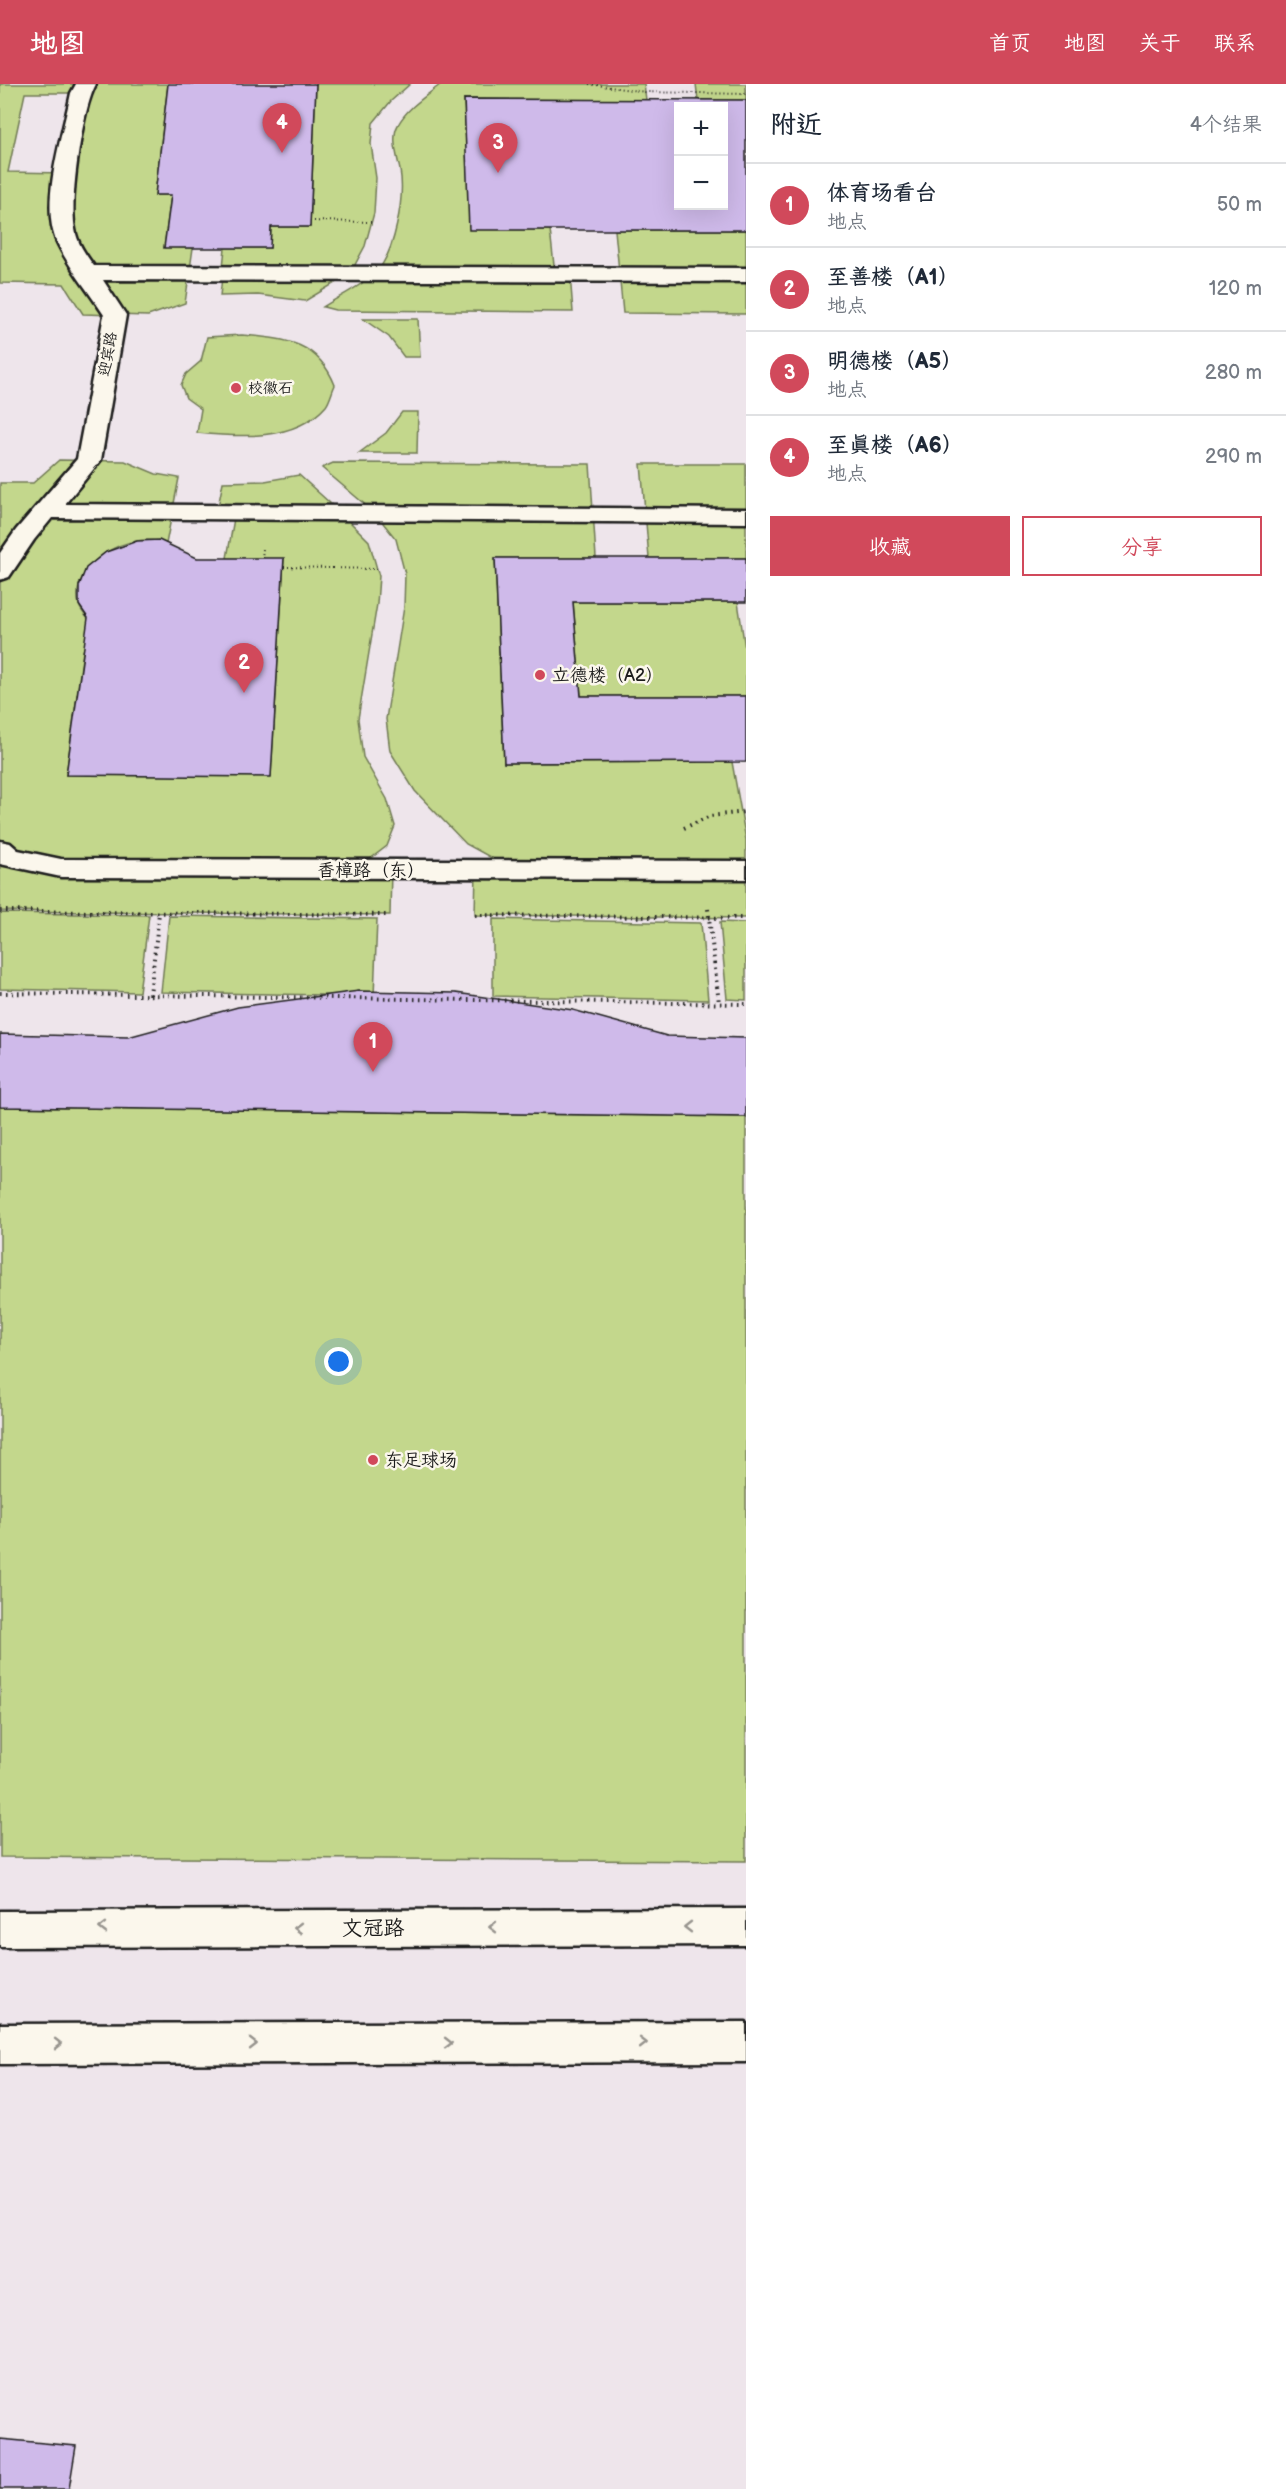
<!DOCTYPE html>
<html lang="zh">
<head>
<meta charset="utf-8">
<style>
  :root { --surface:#fff; --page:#f2f2f3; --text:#1f2937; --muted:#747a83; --line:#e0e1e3; --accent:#d1495b }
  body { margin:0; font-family:"Balsamiq Sans","LXGW WenKai TC",sans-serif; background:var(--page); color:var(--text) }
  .controls { position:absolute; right:18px; top:18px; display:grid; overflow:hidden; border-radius:0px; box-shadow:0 6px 24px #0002 }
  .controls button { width:54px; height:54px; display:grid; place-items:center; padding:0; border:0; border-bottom:2px solid var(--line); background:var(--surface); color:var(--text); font:30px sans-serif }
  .you { position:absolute; left:339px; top:1278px; width:21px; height:21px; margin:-15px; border:4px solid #fff; border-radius:50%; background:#1a73e8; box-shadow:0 0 0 9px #1a73e833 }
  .badge { display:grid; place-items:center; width:39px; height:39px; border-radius:50%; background:var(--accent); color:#fff; font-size:20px; font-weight:700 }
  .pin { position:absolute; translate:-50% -50px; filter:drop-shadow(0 2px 3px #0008) }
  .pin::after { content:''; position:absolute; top:32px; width:21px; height:18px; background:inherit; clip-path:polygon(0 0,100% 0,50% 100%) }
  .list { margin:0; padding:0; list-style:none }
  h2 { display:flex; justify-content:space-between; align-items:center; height:78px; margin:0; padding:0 24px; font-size:26px }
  h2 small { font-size:20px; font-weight:400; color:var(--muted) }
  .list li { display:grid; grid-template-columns:39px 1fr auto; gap:18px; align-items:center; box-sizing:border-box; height:84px; padding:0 24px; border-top:2px solid var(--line) }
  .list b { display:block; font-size:22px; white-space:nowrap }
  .list p { margin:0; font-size:20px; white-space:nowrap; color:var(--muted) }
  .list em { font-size:20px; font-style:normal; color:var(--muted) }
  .actions { display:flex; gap:12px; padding:18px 24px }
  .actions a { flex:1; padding:14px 0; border:2px solid var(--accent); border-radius:0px; text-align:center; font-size:21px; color:var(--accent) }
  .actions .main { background:var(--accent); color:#fff }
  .map { position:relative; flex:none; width:746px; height:2405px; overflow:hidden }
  header { display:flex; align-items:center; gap:36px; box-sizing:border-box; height:84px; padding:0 30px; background:var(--accent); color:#fff }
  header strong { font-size:28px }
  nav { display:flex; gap:33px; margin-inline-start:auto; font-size:21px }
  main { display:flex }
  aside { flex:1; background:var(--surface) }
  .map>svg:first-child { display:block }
  .green { fill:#c3d78c; stroke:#707a54; stroke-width:1.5; fill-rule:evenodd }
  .building { fill:#cfbaea; stroke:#1c1c1c; stroke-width:1.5; fill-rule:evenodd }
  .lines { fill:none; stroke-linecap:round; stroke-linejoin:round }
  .minor-casing { stroke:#1c1c1c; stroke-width:5 }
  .path-far1 { stroke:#1c1c1c; stroke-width:2; stroke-dasharray:1 3; stroke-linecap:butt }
  .path { stroke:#1c1c1c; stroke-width:4; stroke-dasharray:1.5 4.5; stroke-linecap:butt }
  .minor { fill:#fbf7ec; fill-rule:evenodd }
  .oneway { stroke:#97948e }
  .poi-dot { fill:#d1495b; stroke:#fbf7ec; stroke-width:2 }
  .labels { text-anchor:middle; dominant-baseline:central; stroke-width:5; stroke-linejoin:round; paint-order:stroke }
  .far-street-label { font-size:15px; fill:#1c1c1c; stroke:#fbf7ec }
  .far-poi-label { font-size:15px; fill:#1c1c1c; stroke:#fbf7ec; text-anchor:start }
  .poi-label { font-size:18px; fill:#1c1c1c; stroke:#fbf7ec; text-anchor:start }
  .street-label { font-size:18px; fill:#1c1c1c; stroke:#fbf7ec }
  .near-street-label { font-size:21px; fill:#1c1c1c; stroke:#fbf7ec }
</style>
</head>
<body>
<header>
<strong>地图</strong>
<nav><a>首页</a><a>地图</a><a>关于</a><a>联系</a></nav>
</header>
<main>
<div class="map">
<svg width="746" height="2405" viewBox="0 0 746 2405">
  <rect width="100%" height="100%" fill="#eee5eb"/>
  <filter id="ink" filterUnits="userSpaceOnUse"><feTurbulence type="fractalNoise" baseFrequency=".0167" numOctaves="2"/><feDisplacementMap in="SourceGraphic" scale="12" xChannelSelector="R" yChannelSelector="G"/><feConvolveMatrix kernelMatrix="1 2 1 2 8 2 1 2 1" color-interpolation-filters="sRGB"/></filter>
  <g filter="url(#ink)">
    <g class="green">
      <path d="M 0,0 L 168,0 L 155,111 L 171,111 L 164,163 L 193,164 L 185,219 L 148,232 L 83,230 L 64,200 L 0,199 ZM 25,9 L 81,9 L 66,89 L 8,88 Z"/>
      <path d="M 316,0 L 410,0 L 391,17 L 373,39 L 371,60 L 376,94 L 374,129 L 365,162 L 350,190 L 305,217 L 258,211 L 220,212 L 225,164 L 270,164 L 271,143 L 310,143 Z"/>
      <path d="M 441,0 L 644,0 L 646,16 L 464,15 L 470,145 L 550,146 L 555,190 L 570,190 L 573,228 L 335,226 L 323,223 C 340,212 360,203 374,190 C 395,172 405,112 400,86 C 397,72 391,53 398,41 C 407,24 426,12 441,0 Z"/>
      <path d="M 696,0 L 746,0 L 746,16 L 698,16 Z"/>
      <path d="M 615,146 L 746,146 L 746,230 L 623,229 Z"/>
      <path d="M 363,235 L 418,235 L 420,273 L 404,273 L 389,253 Z"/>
      <path d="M 242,251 C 284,255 317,256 335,301 C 332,307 330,317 326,322 C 295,358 238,353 197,349 L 201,325 L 186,314 L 181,301 L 186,290 L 201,277 L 207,253 Z"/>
      <path d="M 402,328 L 418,328 L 417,369 L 359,369 L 386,349 Z"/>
      <path d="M 59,376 L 125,377 L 156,390 L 179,394 L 166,460 C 132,444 68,479 79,521 C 80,527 88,534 92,540 L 83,567 L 66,691 L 271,692 L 284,475 L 227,474 L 235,429 L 217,428 L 223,398 L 265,397 L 299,391 L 341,429 L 369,457 L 379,492 L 377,520 L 358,635 L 363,673 L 387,715 L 395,742 L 387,762 L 357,785 L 391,786 L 390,831 L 0,827 L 0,399 L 33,399 Z"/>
      <path d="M 333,379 L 590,380 L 596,474 L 495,474 L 504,679 L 732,678 L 746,756 L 746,834 L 475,831 L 476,787 L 512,785 L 466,760 L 415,707 L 390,667 L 386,635 L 404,523 L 405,490 L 396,455 L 375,429 L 322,384 Z"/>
      <path d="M 641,380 L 746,380 L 746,474 L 649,474 Z"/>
      <path d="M 573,518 L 738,518 L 746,571 L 746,612 L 581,612 Z"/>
      <path d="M 0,829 L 149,831 L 139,908 L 0,905 Z"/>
      <path d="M 169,832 L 377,835 L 374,912 L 161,908 Z"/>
      <path d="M 493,835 L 701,839 L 708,916 L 493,912 Z"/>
      <path d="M 720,838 L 746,839 L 746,916 L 727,915 Z"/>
      <path d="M 0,1023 L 746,1033 L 746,1777 L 0,1773 Z"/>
    </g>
    <g class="building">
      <path d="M 168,0 L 316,0 L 310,143 L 271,143 L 270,164 L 164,164 L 171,111 L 155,111 Z"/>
      <path d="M 464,15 L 746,16 L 746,146 L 469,146 ZM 678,22 L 723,22 L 723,122 L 678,122 Z"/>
      <path d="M 159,456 L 197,474 L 284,474 L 271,693 L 66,691 L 88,534 L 79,521 L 79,502 L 86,484 L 106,468 L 137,457 Z"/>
      <path d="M 495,474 L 746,474 L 746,518 L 573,518 L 581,612 L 746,612 L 746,678 L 504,679 Z"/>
      <path d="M 359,907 L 456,909 L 573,926 L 667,952 L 746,954 L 746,1033 L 0,1023 L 0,950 L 128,953 L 238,923 Z"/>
      <path d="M 0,2355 L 76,2362 L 69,2405 L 0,2405 Z"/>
    </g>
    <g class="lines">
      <defs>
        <g id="minor">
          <path d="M 76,0 L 96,0 C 82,25 69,117 75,145 C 77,159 86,171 94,182 L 746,184 L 746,198 L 103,196 L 126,231 L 101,376 L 65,420 L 746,425 L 746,439 L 52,434 L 34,456 L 9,493 L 0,496 L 0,469 L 16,446 L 77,375 L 104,231 C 88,206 68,183 56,156 C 40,118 63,49 71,9 Z"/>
          <path d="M 0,757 L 10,759 L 18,766 L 61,775 L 746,777 L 746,795 L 61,793 L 0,780 Z"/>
          <path d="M 746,1825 L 746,1861 L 0,1863 L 0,1827 Z"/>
          <path d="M 746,1938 L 746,1978 L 0,1980 L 0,1940 Z"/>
        </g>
      </defs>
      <use href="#minor" class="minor-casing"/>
      <g class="path-far1">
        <path d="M 589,0 L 645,8 L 746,10"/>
        <path d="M 310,137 L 372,138"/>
        <path d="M 262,474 L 263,465"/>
        <path d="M 284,483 L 377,485"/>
      </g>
      <g class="path">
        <path d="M 684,744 L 710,732 L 746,728"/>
        <path d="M 708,825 L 719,919"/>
        <path d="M 0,827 L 390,831"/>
        <path d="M 475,831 L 746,834"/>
        <path d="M 0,909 L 746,920"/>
        <path d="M 150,911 L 159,829"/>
      </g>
      <use href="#minor" class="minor"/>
    </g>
    <defs><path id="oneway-chevron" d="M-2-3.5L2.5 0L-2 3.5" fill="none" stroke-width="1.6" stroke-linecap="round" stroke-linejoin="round" transform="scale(1.5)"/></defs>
    <g class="oneway">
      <use href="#oneway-chevron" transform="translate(493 1843) rotate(180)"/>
      <use href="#oneway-chevron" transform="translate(688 1843) rotate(180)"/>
      <use href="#oneway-chevron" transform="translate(103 1844) rotate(180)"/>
      <use href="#oneway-chevron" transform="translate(298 1844) rotate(180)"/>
      <use href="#oneway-chevron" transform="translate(448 1959)"/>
      <use href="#oneway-chevron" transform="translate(643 1959)"/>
      <use href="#oneway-chevron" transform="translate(58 1960)"/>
      <use href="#oneway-chevron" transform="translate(253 1960)"/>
    </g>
  </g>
  <g class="poi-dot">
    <circle cx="236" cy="304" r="6"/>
    <circle cx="540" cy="591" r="6"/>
    <circle cx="373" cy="1376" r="6"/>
  </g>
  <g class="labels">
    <g class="far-street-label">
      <text transform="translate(108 270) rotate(-80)">迎宾路</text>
    </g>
    <g class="far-poi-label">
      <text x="248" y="304">校徽石</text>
    </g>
    <g class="poi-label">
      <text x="552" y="591">立德楼（A2）</text>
      <text x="385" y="1376">东足球场</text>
    </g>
    <g class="street-label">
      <text x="371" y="786">香樟路（东）</text>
    </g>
    <g class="near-street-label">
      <text x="373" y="1844">文冠路</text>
    </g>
  </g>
</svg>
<div class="controls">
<button>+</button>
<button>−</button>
</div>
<div class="you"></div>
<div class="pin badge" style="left:373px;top:988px">1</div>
<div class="pin badge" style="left:244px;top:609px">2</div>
<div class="pin badge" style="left:498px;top:89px">3</div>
<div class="pin badge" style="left:282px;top:69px">4</div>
</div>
<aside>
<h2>附近<small>4个结果</small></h2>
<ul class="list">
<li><span class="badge">1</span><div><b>体育场看台</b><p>地点</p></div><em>50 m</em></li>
<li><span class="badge">2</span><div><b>至善楼（A1）</b><p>地点</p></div><em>120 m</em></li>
<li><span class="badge">3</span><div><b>明德楼（A5）</b><p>地点</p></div><em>280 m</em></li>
<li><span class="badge">4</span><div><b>至真楼（A6）</b><p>地点</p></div><em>290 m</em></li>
</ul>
<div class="actions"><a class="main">收藏</a><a>分享</a></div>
</aside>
</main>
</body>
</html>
